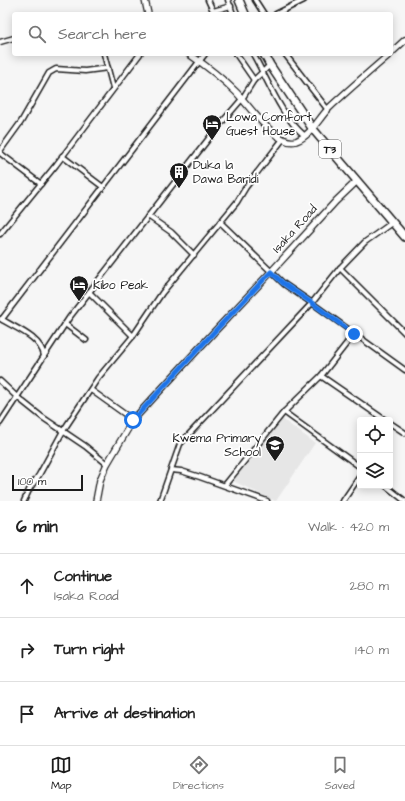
<!DOCTYPE html>
<html lang="en">
<head>
<meta charset="utf-8">
<style>
  :root { --surface:#fff; --page:#f2f2f2; --text:#222; --muted:#767676; --line:#e0e0e0; --accent:#1c1c1c }
  body { margin:0; font-family:"Architects Daughter",sans-serif; background:var(--page); color:var(--text) }
  .controls { position:absolute; right:12px; bottom:12px; display:grid; overflow:hidden; border-radius:4px; box-shadow:0 2px 10px #0003 }
  .controls button { width:36px; height:36px; display:grid; place-items:center; padding:0; border:0; border-bottom:1px solid var(--line); background:var(--surface); color:var(--text); font:20px sans-serif }
  .scale { position:absolute; left:12px; bottom:10px; width:71px; box-sizing:border-box; padding-left:4px; border:2px solid #1c1c1c; border-top:0; font-size:11px; line-height:14px; white-space:nowrap; color:#1c1c1c; -webkit-text-stroke:3px #fff; paint-order:stroke }
  .stop { position:absolute; width:12px; height:12px; margin:-9px; border:3px solid #1a73e8; border-radius:50%; background:#fff }
  .stop.end { background:#1a73e8; border-color:#fff; box-shadow:0 1px 4px #0008 }
  .list { margin:0; padding:0; list-style:none }
  h2 { display:flex; justify-content:space-between; align-items:center; height:52px; margin:0; padding:0 16px; font-size:17px }
  h2 small { font-size:13px; font-weight:400; color:var(--muted) }
  .list li { display:grid; grid-template-columns:26px 1fr auto; gap:12px; align-items:center; box-sizing:border-box; height:64px; padding:0 16px; border-top:1px solid var(--line) }
  .list b { display:block; font-size:15px; white-space:nowrap }
  .list p { margin:0; font-size:13px; white-space:nowrap; color:var(--muted) }
  .list em { font-size:13px; font-style:normal; color:var(--muted) }
  .icon { flex:none; width:22px; height:22px; fill:none; stroke:currentColor; stroke-width:2; stroke-linecap:round; stroke-linejoin:round }
  .map { position:relative; flex:none; width:405px; height:501px; overflow:hidden }
  .search { position:absolute; background:var(--surface); box-shadow:0 2px 10px #0003; left:12px; right:12px; top:12px; height:44px; display:flex; align-items:center; gap:10px; box-sizing:border-box; padding:0 14px; border-radius:4px; color:var(--muted); font-size:15px }
  .sheet { height:244px; background:var(--surface) }
  nav { display:flex; justify-content:space-around; align-items:center; box-sizing:border-box; height:56px; border-top:1px solid var(--line); background:var(--surface); font-size:11px; color:var(--muted) }
  nav a { display:grid; justify-items:center; gap:2px }
  nav .on { color:var(--accent) }
  .map>svg:first-child { display:block }
  .built { fill:#e6e6e6 }
  .lines { fill:none; stroke-linecap:round; stroke-linejoin:round }
  .street-casing { stroke:#1c1c1c; stroke-width:7 }
  .secondary-casing { stroke:#1c1c1c; stroke-width:8 }
  .highway-casing { stroke:#1c1c1c; stroke-width:10 }
  .street { stroke:#fff; stroke-width:4 }
  .secondary { stroke:#fff; stroke-width:5.5 }
  .highway { stroke:#fff; stroke-width:7 }
  .route { stroke:#1a73e8; stroke-width:5 }
  .labels { text-anchor:middle; dominant-baseline:central; stroke-width:3.5; stroke-linejoin:round; paint-order:stroke }
  .shield { fill:#fff; stroke:#606060; stroke-width:1 }
  .shield-label { font-size:11px; font-weight:bold; fill:#1c1c1c }
  .poi-label { font-size:12px; fill:#1c1c1c; stroke:#fff; text-anchor:start }
  .street-label { font-size:12px; fill:#1c1c1c; stroke:#fff }
</style>
</head>
<body>
<div class="map">
<svg width="405" height="501" viewBox="0 0 405 501">
  <rect width="100%" height="100%" fill="#f6f6f6"/>
  <filter id="ink" filterUnits="userSpaceOnUse"><feTurbulence type="fractalNoise" baseFrequency=".025" numOctaves="2"/><feDisplacementMap in="SourceGraphic" scale="8" xChannelSelector="R" yChannelSelector="G"/><feConvolveMatrix kernelMatrix="1 2 1 2 8 2 1 2 1" color-interpolation-filters="sRGB"/></filter>
  <g filter="url(#ink)">
    <path class="built" d="M 282,419 L 315,443 L 276,501 L 275,501 L 233,481 Z"/>
    <g class="lines">
      <defs>
        <g id="street">
          <path d="M 208,0 L 214,13"/>
          <path d="M 228,0 L 233,14"/>
          <path d="M 255,0 L 264,14"/>
          <path d="M 213,11 L 231,6"/>
          <path d="M 276,14 L 304,0"/>
          <path d="M 0,42 L 14,38"/>
          <path d="M 104,54 L 113,88"/>
          <path d="M 236,54 L 254,80"/>
          <path d="M 253,54 C 269,82 280,115 305,136"/>
          <path d="M 285,54 L 328,110"/>
          <path d="M 0,151 L 21,122 L 49,73 L 56,69 L 85,71 L 108,68"/>
          <path d="M 0,153 L 41,184"/>
          <path d="M 62,156 L 103,187"/>
          <path d="M 148,216 L 171,232 L 194,255"/>
          <path d="M 220,222 L 284,284 L 312,303 L 405,370"/>
          <path d="M 0,234 L 56,165 L 140,54"/>
          <path d="M 340,268 L 405,333"/>
          <path d="M 89,292 L 133,336"/>
          <path d="M 1,319 C 15,328 41,337 44,356"/>
          <path d="M 2,319 L 205,54"/>
          <path d="M 65,324 L 86,340"/>
          <path d="M 321,376 L 385,420"/>
          <path d="M 0,381 L 17,397 L 42,417 L 85,446 L 107,464"/>
          <path d="M 91,390 L 133,420"/>
          <path d="M 284,412 L 360,467"/>
          <path d="M 0,423 L 69,318 L 217,128 L 242,99 L 254,80 L 270,65"/>
          <path d="M 390,423 L 405,433"/>
          <path d="M 171,470 L 181,471 L 200,477 L 267,501"/>
          <path d="M 225,485 L 284,412 L 321,376 L 354,334"/>
          <path d="M 386,486 L 405,501"/>
          <path d="M 24,501 L 30,488 L 39,475 L 63,431 L 98,378 L 133,336 L 162,293 L 237,202 L 246,187 L 283,139"/>
          <path d="M 160,501 L 180,444 L 312,303 L 340,268 L 365,242 L 393,222"/>
          <path d="M 343,501 L 360,476"/>
        </g>
        <g id="secondary">
          <path d="M 145,0 L 148,14"/>
          <path d="M 391,53 L 405,40"/>
          <path d="M 189,54 C 205,65 222,78 236,92 C 248,104 276,147 296,141 C 310,136 318,120 328,109 C 348,90 369,72 390,54"/>
          <path d="M 96,501 L 100,480 L 107,464 L 133,420 L 214,332 L 271,272 L 336,201 L 357,181"/>
        </g>
        <g id="highway">
          <path d="M 239,0 L 245,14"/>
          <path d="M 264,54 L 270,65 L 312,128 L 405,237"/>
        </g>
      </defs>
      <use href="#street" class="street-casing"/>
      <use href="#secondary" class="secondary-casing"/>
      <use href="#highway" class="highway-casing"/>
      <use href="#street" class="street"/>
      <use href="#secondary" class="secondary"/>
      <use href="#highway" class="highway"/>
    </g>
  </g>
  <g class="lines" filter="url(#ink)">
    <path class="route" d="M 133,420 L 214,332 L 271,272 L 284,284 L 312,303 L 354,334"/>
  </g>
  <defs>
    <symbol id="hotel-pin" viewBox="-11 -11 22 30"><path d="M0 17L-7.5 6A9.5 9.5 0 1 1 7.5 6Z" fill="#1c1c1c" stroke="#fff"/><path d="M-6-4.5h1.5V1H6V5H4.5V3h-9V5H-6ZM-4 0a1.8 1.8 0 1 1 3.6 0ZM.5 0V-2.5h3Q6-2.5 6 0Z" fill="#fff"/></symbol>
    <symbol id="building-pin" viewBox="-11 -11 22 30"><path d="M0 17L-7.5 6A9.5 9.5 0 1 1 7.5 6Z" fill="#1c1c1c" stroke="#fff"/><path d="M-4-6H4V6H1V3H-1V6H-4ZM-2.5-4.3h1.7v1.8h-1.7ZM.8-4.3h1.7v1.8H.8ZM-2.5-1h1.7V.8h-1.7ZM.8-1h1.7V.8H.8Z" fill="#fff"/></symbol>
    <symbol id="school-pin" viewBox="-11 -11 22 30"><path d="M0 17L-7.5 6A9.5 9.5 0 1 1 7.5 6Z" fill="#1c1c1c" stroke="#fff"/><path d="M0-5L7-2L0 1L-7-2ZM-4 1L0 2.5L4 1V4Q0 6-4 4Z" fill="#fff"/></symbol>
  </defs>
  <g fill-rule="evenodd">
    <use href="#hotel-pin" x="201" y="113" width="22" height="30"/>
    <use href="#building-pin" x="168" y="161" width="22" height="30"/>
    <use href="#hotel-pin" x="68" y="274" width="22" height="30"/>
    <use href="#school-pin" x="264" y="434" width="22" height="30"/>
  </g>
  <g class="labels">
    <rect class="shield" x="319" y="140" width="22" height="18" rx="3"/>
    <g class="shield-label">
      <text x="330" y="149">T3</text>
    </g>
    <g class="poi-label">
      <text x="226" y="117">Lowa Comfort<tspan x="226" dy="14">Guest House</tspan></text>
      <text x="193" y="165">Duka la<tspan x="193" dy="14">Dawa Baridi</tspan></text>
      <text x="93" y="285">Kibo Peak</text>
      <text x="261" y="438" text-anchor="end">Kwema Primary<tspan x="261" dy="14">School</tspan></text>
    </g>
    <g class="street-label">
      <text transform="translate(295 229) rotate(-48)">Isaka Road</text>
    </g>
  </g>
</svg>
<div class="controls">
<button><svg class="icon" aria-label="locate" viewBox="0 0 24 24"><circle cx="12" cy="12" r="6"/><path d="M12 2v4M12 18v4M2 12h4M18 12h4"/></svg></button>
<button><svg class="icon" aria-label="layers" viewBox="0 0 24 24"><path d="M12 4l9 5-9 5-9-5zM3 14l9 5 9-5"/></svg></button>
</div>
<div class="scale">100 m</div>
<div class="stop" style="left:133px;top:420px"></div>
<div class="stop end" style="left:354px;top:334px"></div>
<div class="search"><svg class="icon" aria-label="search" viewBox="0 0 24 24"><circle cx="10" cy="10" r="6"/><path d="M15 15l6 6"/></svg>Search here</div>
</div>
<section class="sheet">
<h2>6 min<small>Walk · 420 m</small></h2>
<ul class="list">
<li><svg class="icon" aria-label="ahead" viewBox="0 0 24 24"><path d="M12 20V5M6 11l6-6 6 6"/></svg><div><b>Continue</b><p>Isaka Road</p></div><em>280 m</em></li>
<li><svg class="icon" aria-label="right" viewBox="0 0 24 24"><path d="M7 20v-9h11M14 6l5 5-5 5"/></svg><div><b>Turn right</b></div><em>140 m</em></li>
<li><svg class="icon" aria-label="arrive" viewBox="0 0 24 24"><path d="M6 21V4h12l-3 4 3 4H6"/></svg><div><b>Arrive at destination</b></div></li>
</ul>
</section>
<nav>
<a class="on"><svg class="icon" aria-label="map" viewBox="0 0 24 24"><path d="M3 6l6-2 6 2 6-2v14l-6 2-6-2-6 2zM9 4v14M15 6v14"/></svg>Map</a>
<a><svg class="icon" aria-label="directions" viewBox="0 0 24 24"><path d="M12 3l9 9-9 9-9-9zM9 14v-3h6M13 9l2 2-2 2"/></svg>Directions</a>
<a><svg class="icon" aria-label="saved" viewBox="0 0 24 24"><path d="M7 4h10v16l-5-4-5 4z"/></svg>Saved</a>
</nav>
</body>
</html>
